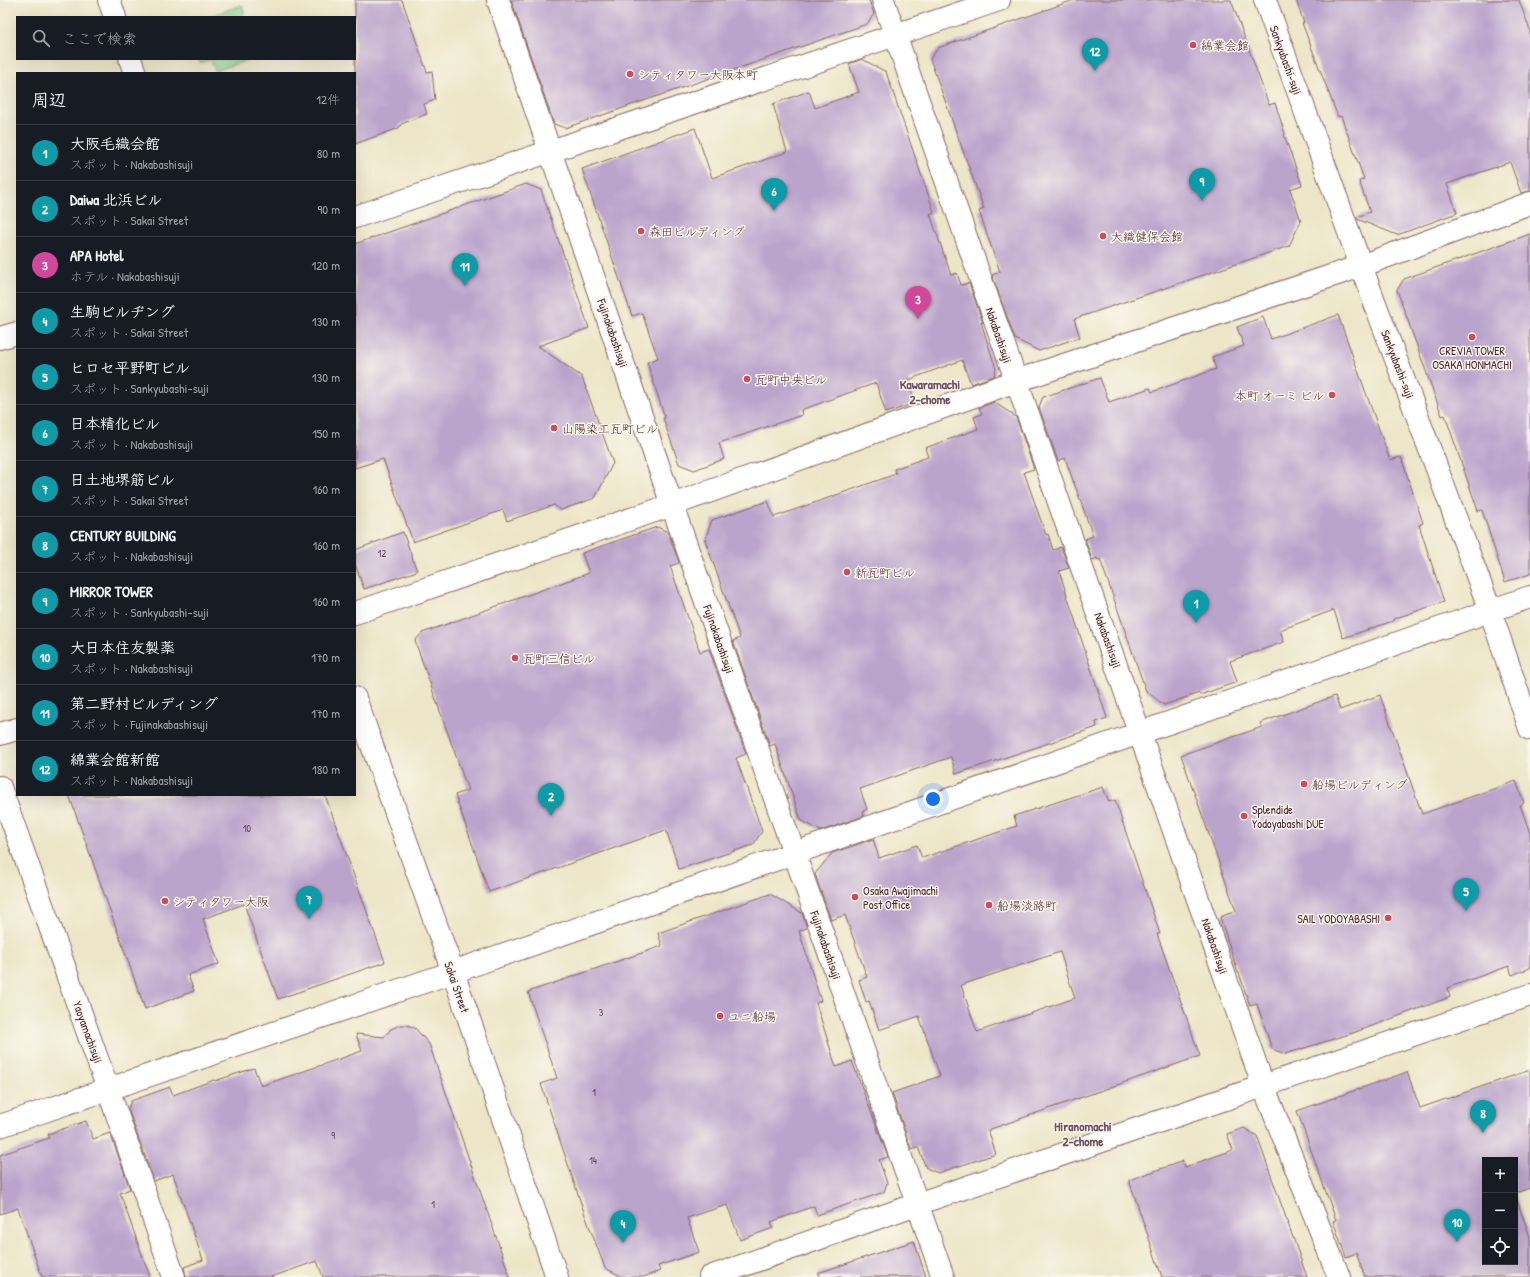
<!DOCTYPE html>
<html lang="ja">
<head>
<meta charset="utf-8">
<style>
  :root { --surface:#171b24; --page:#20242c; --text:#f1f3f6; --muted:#9ea1a6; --line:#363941; --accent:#7c3aed }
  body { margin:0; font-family:"Patrick Hand","Klee One",sans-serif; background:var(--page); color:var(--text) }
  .controls { position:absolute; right:12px; bottom:12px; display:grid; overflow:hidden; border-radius:0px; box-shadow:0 4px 16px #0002 }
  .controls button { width:36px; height:36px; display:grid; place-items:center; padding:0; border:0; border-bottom:1px solid var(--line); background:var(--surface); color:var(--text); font:20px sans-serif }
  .you { position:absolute; left:933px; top:799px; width:14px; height:14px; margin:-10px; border:3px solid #fff; border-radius:50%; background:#1a73e8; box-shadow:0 0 0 6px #1a73e833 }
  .badge { display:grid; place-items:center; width:26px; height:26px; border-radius:50%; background:var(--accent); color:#fff; font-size:13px; font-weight:700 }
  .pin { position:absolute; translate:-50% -33px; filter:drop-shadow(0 1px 2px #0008) }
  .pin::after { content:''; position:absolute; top:21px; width:14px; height:12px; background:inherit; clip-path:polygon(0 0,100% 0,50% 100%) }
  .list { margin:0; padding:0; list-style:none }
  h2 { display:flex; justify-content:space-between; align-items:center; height:52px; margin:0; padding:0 16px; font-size:17px }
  h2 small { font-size:13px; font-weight:400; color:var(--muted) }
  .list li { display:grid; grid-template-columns:26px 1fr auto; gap:12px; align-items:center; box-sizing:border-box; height:56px; padding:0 16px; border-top:1px solid var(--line) }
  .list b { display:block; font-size:15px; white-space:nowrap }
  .list p { margin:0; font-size:13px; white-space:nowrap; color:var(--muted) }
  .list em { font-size:13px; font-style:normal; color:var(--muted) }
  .icon { flex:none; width:22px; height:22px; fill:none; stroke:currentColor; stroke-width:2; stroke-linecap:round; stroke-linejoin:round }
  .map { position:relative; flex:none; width:1530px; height:1277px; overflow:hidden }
  .search { position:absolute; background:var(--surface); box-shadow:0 4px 16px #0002; left:16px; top:16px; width:340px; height:44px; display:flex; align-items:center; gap:10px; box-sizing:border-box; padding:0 14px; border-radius:0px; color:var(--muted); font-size:15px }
  .panel { position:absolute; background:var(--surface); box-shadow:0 4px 16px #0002; left:16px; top:72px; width:340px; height:724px; border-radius:0px }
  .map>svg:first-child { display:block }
  .green { fill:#8bd895; stroke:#6a7c60 }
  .building { fill:#bba4cc; fill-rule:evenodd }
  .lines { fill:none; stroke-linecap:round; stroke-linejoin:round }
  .minor-casing { stroke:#836462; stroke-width:24 }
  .secondary-casing { stroke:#836462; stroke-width:24 }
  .minor { stroke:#fff; stroke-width:22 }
  .secondary { stroke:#fff; stroke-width:22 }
  .poi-dot { fill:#d1495b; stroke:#fbf7ec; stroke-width:1.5 }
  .labels { text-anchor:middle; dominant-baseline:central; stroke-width:3; stroke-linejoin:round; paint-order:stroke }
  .number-label { font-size:10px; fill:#664053 }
  .poi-label { font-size:12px; fill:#4a1f2b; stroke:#fbf7ec; text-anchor:start }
  .street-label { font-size:12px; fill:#4a1f2b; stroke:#fbf7ec }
  .neighbourhood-label { font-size:13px; font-weight:bold; fill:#724e63; stroke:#fbf7ec }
</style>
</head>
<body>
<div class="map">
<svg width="1530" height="1277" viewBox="0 0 1530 1277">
  <rect width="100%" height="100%" fill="#fbf7ec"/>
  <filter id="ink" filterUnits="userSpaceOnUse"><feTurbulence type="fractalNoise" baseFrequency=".025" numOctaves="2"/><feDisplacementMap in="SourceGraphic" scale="8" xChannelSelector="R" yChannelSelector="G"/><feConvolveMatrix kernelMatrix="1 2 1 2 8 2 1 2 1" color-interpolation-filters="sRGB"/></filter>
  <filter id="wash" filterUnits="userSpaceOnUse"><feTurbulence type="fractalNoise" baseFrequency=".012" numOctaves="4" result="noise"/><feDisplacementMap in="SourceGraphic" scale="16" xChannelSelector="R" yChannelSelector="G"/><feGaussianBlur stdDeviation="0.9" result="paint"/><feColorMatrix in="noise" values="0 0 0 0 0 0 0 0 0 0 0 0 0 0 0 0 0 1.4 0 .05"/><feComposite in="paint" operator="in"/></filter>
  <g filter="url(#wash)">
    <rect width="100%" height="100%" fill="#ece5c7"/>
    <g class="green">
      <path d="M 242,5 L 244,10 L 243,17 L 207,17 Z"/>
      <path d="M 198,59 L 247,59 L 248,60 L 215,71 L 211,60 L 200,63 Z"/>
    </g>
    <g id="blocks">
      <g class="building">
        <path d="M 355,0 L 402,0 L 427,72 L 432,71 L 435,100 L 424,104 L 427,114 L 401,124 L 399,128 L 355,144 Z"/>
        <path d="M 511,0 L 869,0 L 874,14 L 867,24 L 565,128 L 554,124 Z"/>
        <path d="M 1074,0 L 1231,0 L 1269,105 L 1275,103 L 1285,134 L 1284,135 L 1302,185 L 1290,189 L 1301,221 L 1289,246 L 1074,319 L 1080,337 L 1039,351 L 1015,339 L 992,275 L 1000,272 L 979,211 L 984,209 L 930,59 L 938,48 Z"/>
        <path d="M 1296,0 L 1519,0 L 1530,30 L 1530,191 L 1521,193 L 1510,162 L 1447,184 L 1457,213 L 1397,235 L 1357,219 L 1357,217 L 1370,212 L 1359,181 L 1364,179 L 1341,116 L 1338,117 L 1302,23 L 1304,23 Z"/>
        <path d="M 862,59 L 886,72 L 934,212 L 930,214 L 951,275 L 957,273 L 961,285 L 969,283 L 983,323 L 981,322 L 996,369 L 994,376 L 971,384 L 962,360 L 908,380 L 915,403 L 886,413 L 876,383 L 801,410 L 802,415 L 719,443 L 724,459 L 694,470 L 679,464 L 663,418 L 665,418 L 647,362 L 658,358 L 642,313 L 632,316 L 582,169 L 695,128 L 712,178 L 787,152 L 773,104 L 809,91 L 815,108 L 859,92 L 849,64 Z"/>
        <path d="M 526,184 L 541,190 L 589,328 L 538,346 L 582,377 L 613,463 L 595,498 L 561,510 L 554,505 L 507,521 L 503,510 L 413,542 L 383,459 L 355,468 L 355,244 Z"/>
        <path d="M 1530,234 L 1530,574 L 1505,582 L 1482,510 L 1478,511 L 1445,415 L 1442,416 L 1397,290 L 1404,279 Z"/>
        <path d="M 1338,315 L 1390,460 L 1401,457 L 1423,523 L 1419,525 L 1444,602 L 1393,619 L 1393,621 L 1343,638 L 1334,610 L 1280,630 L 1284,642 L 1230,661 L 1237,682 L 1200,695 L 1199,693 L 1164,705 L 1146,691 L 1100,559 L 1098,560 L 1097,558 L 1092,560 L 1085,539 L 1093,536 L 1065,458 L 1058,461 L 1039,407 L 1043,397 L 1100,378 L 1109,402 L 1150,388 L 1152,392 L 1216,369 L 1212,357 L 1244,346 L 1237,327 L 1263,317 L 1271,339 Z"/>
        <path d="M 994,402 L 1016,417 L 1034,469 L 1024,472 L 1046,535 L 1048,534 L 1053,550 L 1061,547 L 1069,568 L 1059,571 L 1107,718 L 1096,722 L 1097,727 L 956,774 L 951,757 L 860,789 L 867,809 L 863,811 L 864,816 L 821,831 L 801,820 L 775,744 L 770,746 L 733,641 L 740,638 L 705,540 L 712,520 L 768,501 L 774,517 L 896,474 L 894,469 L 928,457 L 925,448 L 978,429 L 974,417 L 982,414 L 979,408 Z"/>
        <path d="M 657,527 L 668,532 L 679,563 L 670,566 L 700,652 L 709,649 L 746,754 L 736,758 L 762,831 L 753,845 L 679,869 L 666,830 L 489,892 L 455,795 L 468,790 L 415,641 L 422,633 L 589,573 L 582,553 Z"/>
        <path d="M 403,532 L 417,571 L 364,589 L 355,564 L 355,550 Z"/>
        <path d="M 1380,695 L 1422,814 L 1516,781 L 1524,803 L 1520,805 L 1530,833 L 1530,968 L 1512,975 L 1509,966 L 1447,988 L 1450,997 L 1353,1033 L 1285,1054 L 1272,1049 L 1257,1004 L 1250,1006 L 1239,973 L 1238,973 L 1220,917 L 1236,911 L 1181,755 L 1262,727 L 1260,723 L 1335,696 L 1340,710 Z"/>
        <path d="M 1103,787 L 1109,802 L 1115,800 L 1160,934 L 1157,934 L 1200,1056 L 988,1130 L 996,1154 L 938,1173 L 926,1168 L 918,1147 L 911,1149 L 892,1093 L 940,1076 L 919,1016 L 879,1030 L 869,1001 L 866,1002 L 859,980 L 867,977 L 845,915 L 831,920 L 815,874 L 832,853 L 873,839 L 879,858 L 917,845 L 922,858 L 1017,826 L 1014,816 ZM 1060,952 L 1075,998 L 977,1032 L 961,985 Z"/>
        <path d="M 69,795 L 325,795 L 385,962 L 278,999 L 244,904 L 203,919 L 219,964 L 188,975 L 194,991 L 145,1009 Z"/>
        <path d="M 770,894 L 802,913 L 807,928 L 799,931 L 821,1001 L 816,1003 L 836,1067 L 852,1061 L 888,1157 L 879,1160 L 887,1183 L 884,1192 L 817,1215 L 814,1206 L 771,1222 L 773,1228 L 740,1240 L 727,1205 L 687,1218 L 699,1252 L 658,1266 L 660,1271 L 643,1277 L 623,1277 L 605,1268 L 585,1215 L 541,1084 L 557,1078 L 528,992 L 662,946 L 658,933 Z"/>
        <path d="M 400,1025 L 407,1025 L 415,1028 L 429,1044 L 510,1277 L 323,1277 L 317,1261 L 271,1277 L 186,1277 L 184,1267 L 203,1260 L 173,1174 L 154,1181 L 128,1109 L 131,1101 L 170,1087 L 173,1095 L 214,1080 L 215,1081 L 254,1068 L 261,1086 L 362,1051 L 356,1034 L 384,1037 L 391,1029 Z"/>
        <path d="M 1530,1070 L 1530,1188 L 1515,1193 L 1515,1160 L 1485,1160 L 1485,1262 L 1515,1262 L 1515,1195 L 1530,1237 L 1530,1277 L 1365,1277 L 1356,1253 L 1346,1257 L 1333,1221 L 1336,1220 L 1297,1111 L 1407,1072 L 1420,1108 Z"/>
        <path d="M 86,1121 L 93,1139 L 110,1133 L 130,1189 L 120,1193 L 150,1277 L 42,1277 L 18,1208 L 0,1214 L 0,1155 L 49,1138 L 48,1134 Z"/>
        <path d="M 1244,1128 L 1257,1136 L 1307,1277 L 1162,1277 L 1129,1180 L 1183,1161 L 1185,1167 L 1233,1150 L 1227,1134 Z"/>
        <path d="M 914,1241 L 926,1277 L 819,1277 L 818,1273 Z"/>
      </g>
    </g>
  </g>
  <g filter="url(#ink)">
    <use href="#blocks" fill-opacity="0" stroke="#836462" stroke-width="1"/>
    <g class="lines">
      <defs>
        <g id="minor">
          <path d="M 498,0 L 672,505 L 943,1277"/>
          <path d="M 883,0 L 1263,1085 L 1339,1277"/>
          <path d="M 1265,0 L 1361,266 L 1490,610 L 1530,729"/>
          <path d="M 355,217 L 999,0"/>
          <path d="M 0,338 L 17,333"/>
          <path d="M 355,613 L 672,505 L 1016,381 L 1361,266 L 1530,203"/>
          <path d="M 0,734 L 17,729"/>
          <path d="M 0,787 L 108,1089 L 174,1277"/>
          <path d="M 0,1126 L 453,972 L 1530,597"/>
          <path d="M 710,1277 L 917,1204 L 1530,995"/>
        </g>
        <g id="secondary">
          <path d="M 109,0 L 115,17"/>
          <path d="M 130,59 L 135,73"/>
          <path d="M 355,698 L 453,972 L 557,1277"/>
        </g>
      </defs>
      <use href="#minor" class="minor-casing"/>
      <use href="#secondary" class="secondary-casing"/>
      <use href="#minor" class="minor"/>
      <use href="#secondary" class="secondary"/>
    </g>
  </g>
  <g class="poi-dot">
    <circle cx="1193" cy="45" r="4"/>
    <circle cx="630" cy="74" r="4"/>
    <circle cx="641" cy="231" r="4"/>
    <circle cx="1103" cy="236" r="4"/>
    <circle cx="1472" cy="337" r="4"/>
    <circle cx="747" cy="379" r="4"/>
    <circle cx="1332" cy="395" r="4"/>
    <circle cx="554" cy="428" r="4"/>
    <circle cx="847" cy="572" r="4"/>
    <circle cx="515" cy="658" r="4"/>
    <circle cx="1304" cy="784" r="4"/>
    <circle cx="1244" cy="816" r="4"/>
    <circle cx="855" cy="897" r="4"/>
    <circle cx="165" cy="901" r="4"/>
    <circle cx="989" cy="905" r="4"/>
    <circle cx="1388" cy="918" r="4"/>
    <circle cx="720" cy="1016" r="4"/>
  </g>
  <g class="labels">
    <g class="number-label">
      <text x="382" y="553">12</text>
      <text x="247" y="828">10</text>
      <text x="601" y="1012">3</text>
      <text x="594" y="1092">1</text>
      <text x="333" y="1135">9</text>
      <text x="593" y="1160">14</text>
      <text x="433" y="1204">1</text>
    </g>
    <g class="poi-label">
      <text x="1201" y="45">綿業会館</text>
      <text x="638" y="74">シティタワー大阪本町</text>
      <text x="649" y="231">森田ビルディング</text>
      <text x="1111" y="236">大織健保会館</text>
      <text x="1472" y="350" text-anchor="middle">CREVIA TOWER<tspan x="1472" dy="14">OSAKA HONMACHI</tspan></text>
      <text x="755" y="379">瓦町中央ビル</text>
      <text x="1324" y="395" text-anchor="end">本町 オーミ ビル</text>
      <text x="562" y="428">山陽染工瓦町ビル</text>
      <text x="855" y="572">新瓦町ビル</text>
      <text x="523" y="658">瓦町三信ビル</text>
      <text x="1312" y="784">船場ビルディング</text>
      <text x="1252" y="809">Splendide<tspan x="1252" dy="14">Yodoyabashi DUE</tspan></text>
      <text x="863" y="890">Osaka Awajimachi<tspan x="863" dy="14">Post Office</tspan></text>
      <text x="173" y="901">シティタワー大阪</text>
      <text x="997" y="905">船場淡路町</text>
      <text x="1380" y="918" text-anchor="end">SAIL YODOYABASHI</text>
      <text x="728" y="1016">ユニ船場</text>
    </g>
    <g class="street-label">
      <text transform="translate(1286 60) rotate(70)">Sankyubashi-suji</text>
      <text transform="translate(613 333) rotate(71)">Fujinakabashisuji</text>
      <text transform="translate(999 335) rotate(71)">Nakabashisuji</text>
      <text transform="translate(1398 364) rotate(69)">Sankyubashi-suji</text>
      <text transform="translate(719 639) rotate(71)">Fujinakabashisuji</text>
      <text transform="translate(1108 640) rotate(70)">Nakabashisuji</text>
      <text transform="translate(826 945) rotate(71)">Fujinakabashisuji</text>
      <text transform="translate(1215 946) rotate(71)">Nakabashisuji</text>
      <text transform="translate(457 987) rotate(71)">Sakai Street</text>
      <text transform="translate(88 1032) rotate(70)">Yaoyamachisuji</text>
    </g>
    <g class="neighbourhood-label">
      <text x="930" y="384">Kawaramachi<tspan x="930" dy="15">2-chome</tspan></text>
      <text x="1083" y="1126">Hiranomachi<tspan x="1083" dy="15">2-chome</tspan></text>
    </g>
  </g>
</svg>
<div class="controls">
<button>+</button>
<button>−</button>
<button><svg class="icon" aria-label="locate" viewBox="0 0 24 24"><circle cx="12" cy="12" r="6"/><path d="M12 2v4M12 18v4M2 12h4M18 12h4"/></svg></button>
</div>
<div class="you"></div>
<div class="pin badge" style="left:1196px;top:623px;background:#0f9aa8">1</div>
<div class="pin badge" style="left:551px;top:816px;background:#0f9aa8">2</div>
<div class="pin badge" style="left:918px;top:319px;background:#d1479c">3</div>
<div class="pin badge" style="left:623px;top:1243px;background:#0f9aa8">4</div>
<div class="pin badge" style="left:1466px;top:911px;background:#0f9aa8">5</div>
<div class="pin badge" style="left:774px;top:211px;background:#0f9aa8">6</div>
<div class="pin badge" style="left:309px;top:919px;background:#0f9aa8">7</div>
<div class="pin badge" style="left:1483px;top:1133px;background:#0f9aa8">8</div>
<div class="pin badge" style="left:1202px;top:201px;background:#0f9aa8">9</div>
<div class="pin badge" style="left:1457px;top:1242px;background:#0f9aa8">10</div>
<div class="pin badge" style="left:465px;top:286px;background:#0f9aa8">11</div>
<div class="pin badge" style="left:1095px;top:71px;background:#0f9aa8">12</div>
<div class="search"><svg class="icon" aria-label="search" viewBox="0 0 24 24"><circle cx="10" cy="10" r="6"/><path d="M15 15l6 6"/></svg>ここで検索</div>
<section class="panel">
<h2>周辺<small>12件</small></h2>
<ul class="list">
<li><span class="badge" style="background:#0f9aa8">1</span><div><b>大阪毛織会館</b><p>スポット · Nakabashisuji</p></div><em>80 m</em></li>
<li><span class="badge" style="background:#0f9aa8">2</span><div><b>Daiwa 北浜ビル</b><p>スポット · Sakai Street</p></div><em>90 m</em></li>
<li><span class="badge" style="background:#d1479c">3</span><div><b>APA Hotel</b><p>ホテル · Nakabashisuji</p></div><em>120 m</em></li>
<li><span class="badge" style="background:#0f9aa8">4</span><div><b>生駒ビルヂング</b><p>スポット · Sakai Street</p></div><em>130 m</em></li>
<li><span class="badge" style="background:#0f9aa8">5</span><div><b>ヒロセ平野町ビル</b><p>スポット · Sankyubashi-suji</p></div><em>130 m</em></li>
<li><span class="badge" style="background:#0f9aa8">6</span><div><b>日本精化ビル</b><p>スポット · Nakabashisuji</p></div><em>150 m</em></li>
<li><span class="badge" style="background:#0f9aa8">7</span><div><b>日土地堺筋ビル</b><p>スポット · Sakai Street</p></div><em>160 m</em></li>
<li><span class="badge" style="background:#0f9aa8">8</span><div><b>CENTURY BUILDING</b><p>スポット · Nakabashisuji</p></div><em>160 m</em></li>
<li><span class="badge" style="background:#0f9aa8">9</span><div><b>MIRROR TOWER</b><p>スポット · Sankyubashi-suji</p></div><em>160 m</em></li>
<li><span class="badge" style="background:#0f9aa8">10</span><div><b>大日本住友製薬</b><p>スポット · Nakabashisuji</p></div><em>170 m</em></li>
<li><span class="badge" style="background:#0f9aa8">11</span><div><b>第二野村ビルディング</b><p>スポット · Fujinakabashisuji</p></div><em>170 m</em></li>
<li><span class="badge" style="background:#0f9aa8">12</span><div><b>綿業会館新館</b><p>スポット · Nakabashisuji</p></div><em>180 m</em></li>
</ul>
</section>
</div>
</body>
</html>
